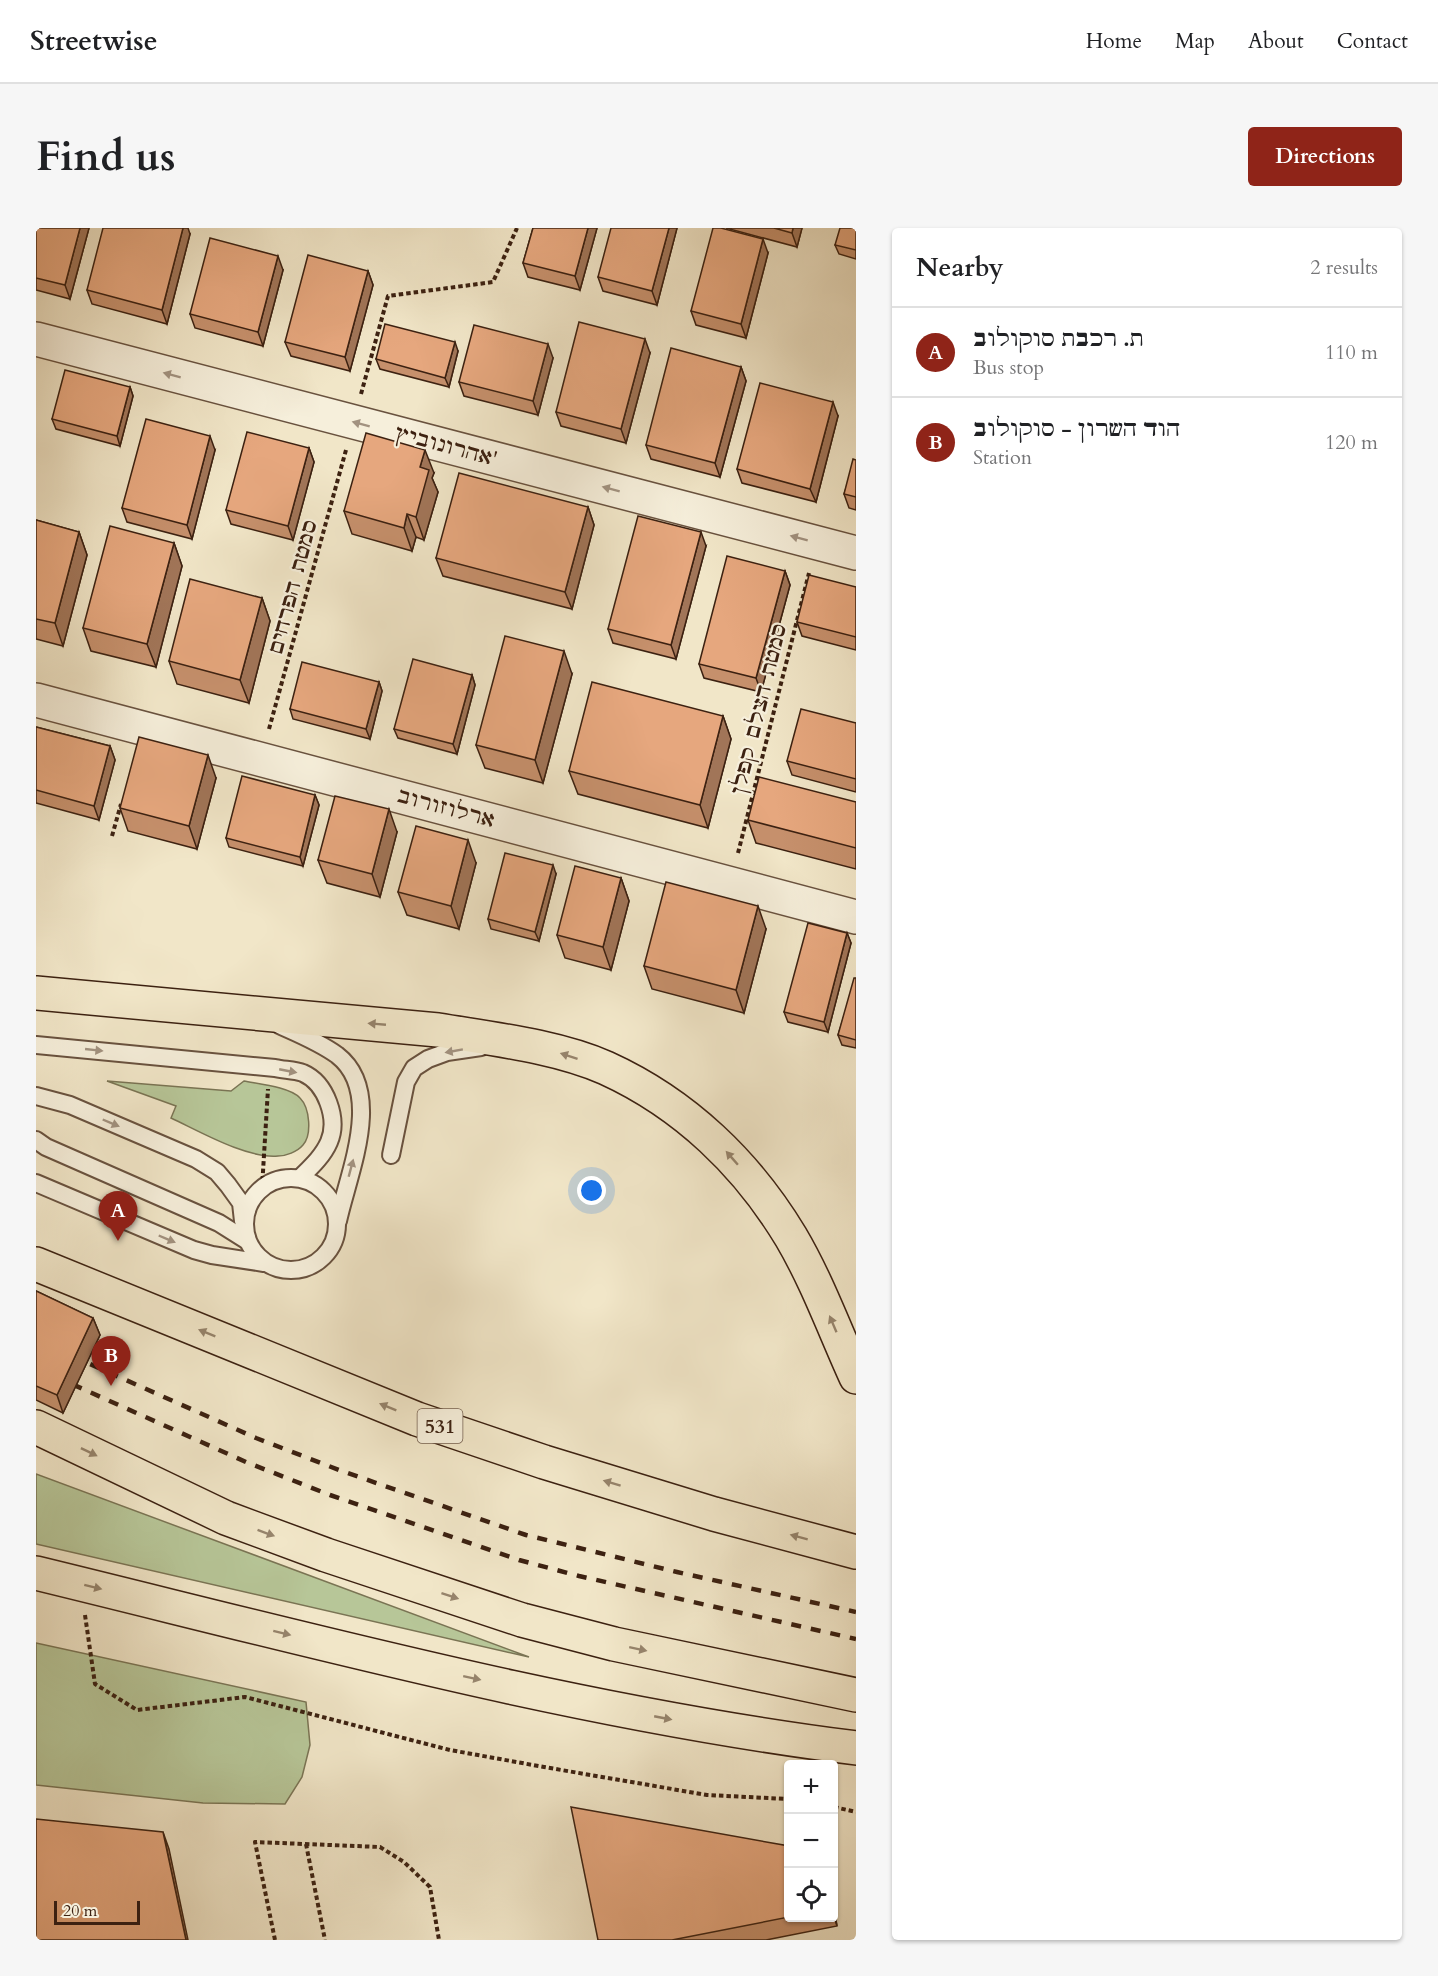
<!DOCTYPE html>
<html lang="en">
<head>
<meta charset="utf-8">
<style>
  :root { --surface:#fff; --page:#f6f6f6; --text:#202124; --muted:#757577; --line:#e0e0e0; --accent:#8f2418 }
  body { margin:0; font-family:Cardo,"Frank Ruhl Libre",serif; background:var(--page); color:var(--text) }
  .controls { position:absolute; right:18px; bottom:18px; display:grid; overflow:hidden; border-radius:6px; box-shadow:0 2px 4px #0004 }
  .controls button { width:54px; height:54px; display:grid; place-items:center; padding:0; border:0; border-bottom:2px solid var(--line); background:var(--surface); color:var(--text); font:30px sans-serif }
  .scale { position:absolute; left:18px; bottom:15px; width:86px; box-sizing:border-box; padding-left:6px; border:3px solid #3c2111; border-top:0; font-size:16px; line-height:21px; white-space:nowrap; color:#3c2111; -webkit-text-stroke:4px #f6efdb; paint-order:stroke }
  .you { position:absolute; left:556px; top:963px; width:21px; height:21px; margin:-15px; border:4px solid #fff; border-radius:50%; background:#1a73e8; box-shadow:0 0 0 9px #1a73e833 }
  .badge { display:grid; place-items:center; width:39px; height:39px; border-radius:50%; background:var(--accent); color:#fff; font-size:20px; font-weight:700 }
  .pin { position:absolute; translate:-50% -50px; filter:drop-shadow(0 2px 3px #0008) }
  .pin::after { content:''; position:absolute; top:32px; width:21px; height:18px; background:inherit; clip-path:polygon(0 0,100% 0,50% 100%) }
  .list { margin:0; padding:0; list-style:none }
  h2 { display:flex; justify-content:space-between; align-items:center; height:78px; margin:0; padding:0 24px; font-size:26px }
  h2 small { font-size:20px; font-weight:400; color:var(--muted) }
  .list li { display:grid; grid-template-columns:39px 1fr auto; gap:18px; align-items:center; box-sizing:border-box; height:90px; padding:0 24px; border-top:2px solid var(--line) }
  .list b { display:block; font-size:22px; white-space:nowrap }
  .list p { margin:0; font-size:20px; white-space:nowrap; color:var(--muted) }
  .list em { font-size:20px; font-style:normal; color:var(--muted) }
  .icon { flex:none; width:33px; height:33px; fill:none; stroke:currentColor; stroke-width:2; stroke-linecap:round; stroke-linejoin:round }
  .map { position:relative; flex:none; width:820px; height:1712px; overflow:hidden; border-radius:6px }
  header { display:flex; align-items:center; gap:36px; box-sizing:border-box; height:84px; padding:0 30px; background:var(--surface); border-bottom:2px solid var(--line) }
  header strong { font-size:28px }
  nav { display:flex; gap:33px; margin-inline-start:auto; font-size:21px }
  .intro { display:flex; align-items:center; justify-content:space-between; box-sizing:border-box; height:144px; padding:0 36px }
  h1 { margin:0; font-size:42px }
  .button { padding:15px 27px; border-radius:6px; background:var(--accent); color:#fff; font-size:21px; font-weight:700 }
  main { display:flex; gap:36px; padding:0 36px }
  aside { flex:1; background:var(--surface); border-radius:6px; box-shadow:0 2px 4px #0004 }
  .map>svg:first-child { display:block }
  .green { fill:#b7c698; stroke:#7a7454; stroke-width:1.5 }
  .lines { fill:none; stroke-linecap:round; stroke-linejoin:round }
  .lane-casing { stroke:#69523f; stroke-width:20 }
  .street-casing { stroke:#69523f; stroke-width:36 }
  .highway-casing { stroke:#3c2111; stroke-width:36 }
  .path { stroke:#3c2111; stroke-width:4; stroke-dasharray:4.5 3; stroke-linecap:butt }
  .lane { stroke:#f6efdb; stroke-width:16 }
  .street { stroke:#f6efdb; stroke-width:33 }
  .highway { stroke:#f1e6c8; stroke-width:33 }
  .rail { stroke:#3c2111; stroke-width:4.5; stroke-dasharray:10 10; stroke-linecap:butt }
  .wall { fill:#c6906c; stroke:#3c2111; stroke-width:1.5 }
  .shaded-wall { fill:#a17558; stroke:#3c2111; stroke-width:1.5 }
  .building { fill:#e6a77e; stroke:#3c2111; stroke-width:1.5 }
  .oneway { fill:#a29280 }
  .oneway2 { fill:#96846c }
  .labels { text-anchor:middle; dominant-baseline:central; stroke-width:4.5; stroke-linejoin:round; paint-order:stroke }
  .shield { fill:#f6efdb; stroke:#745f4e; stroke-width:1.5 }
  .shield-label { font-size:20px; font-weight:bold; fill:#3c2111 }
  .street-label { font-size:21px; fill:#3c2111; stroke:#f6efdb }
</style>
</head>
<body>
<header>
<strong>Streetwise</strong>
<nav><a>Home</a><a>Map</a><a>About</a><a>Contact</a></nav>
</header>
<div class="intro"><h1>Find us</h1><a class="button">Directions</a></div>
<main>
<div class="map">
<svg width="820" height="1712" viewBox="0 0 820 1712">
  <rect width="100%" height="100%" fill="#f1e6c8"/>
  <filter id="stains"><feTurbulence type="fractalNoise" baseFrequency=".00333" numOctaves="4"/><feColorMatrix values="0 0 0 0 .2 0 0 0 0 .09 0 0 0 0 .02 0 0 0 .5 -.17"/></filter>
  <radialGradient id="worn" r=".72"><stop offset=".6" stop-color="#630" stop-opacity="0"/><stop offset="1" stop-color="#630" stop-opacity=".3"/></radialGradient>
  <g class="green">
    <path d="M 71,853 L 195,863 L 208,853 C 223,856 254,859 264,870 C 274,880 276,907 267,917 C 261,924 250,928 242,928 C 211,931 163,903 135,890 L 140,878 Z"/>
    <path d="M 0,1246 L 493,1429 L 0,1316 Z"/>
    <path d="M 0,1415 L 270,1474 L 274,1517 L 266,1549 L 249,1576 L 167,1575 L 0,1557 Z"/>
  </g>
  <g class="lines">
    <defs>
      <g id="lane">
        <path d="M 243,797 C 263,806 283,814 301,827 C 349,864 312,946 302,993"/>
        <path d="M 0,817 L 239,840 C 248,842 259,842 267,845 C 290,855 303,891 293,914 C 287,928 275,939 264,950"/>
        <path d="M 0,868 L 34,877 L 160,931 L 181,944 L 192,957 L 205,975 L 207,993"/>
        <path d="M 0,912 L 10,919 L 183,995 L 210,1012"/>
        <path d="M 355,927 L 370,854 L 378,840 L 392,831 L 411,824 L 445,819"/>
        <circle cx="255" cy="996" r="46"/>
        <path d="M 0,955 L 158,1022 L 176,1027 L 228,1035"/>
      </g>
      <g id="street">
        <path d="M 0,111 L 820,325"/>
        <path d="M 0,472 L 820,689"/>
      </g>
      <g id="highway">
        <path d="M 0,765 L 402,802 C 456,811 520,818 570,840 C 649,876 711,936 755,1009 C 781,1053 799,1103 820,1149"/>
        <path d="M 0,1036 L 381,1191 L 508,1234 L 678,1286 L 820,1324"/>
        <path d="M 0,1199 L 190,1290 L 290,1327 L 486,1392 L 578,1416 L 820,1467"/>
        <path d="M 0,1345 C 271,1411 542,1485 820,1520"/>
      </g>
    </defs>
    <use href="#lane" class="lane-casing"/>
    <use href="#street" class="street-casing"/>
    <use href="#highway" class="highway-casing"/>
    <g class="path">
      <path d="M 325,166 L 352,68 L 457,54 L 481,0"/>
      <path d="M 233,501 L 310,222"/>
      <path d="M 76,608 L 85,576"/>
      <path d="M 702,625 L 773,345"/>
      <path d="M 226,960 L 232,861"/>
      <path d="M 49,1387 L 59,1456 L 101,1482 L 209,1469 L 414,1522 L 508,1539 L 671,1567 L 752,1571"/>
      <path d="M 798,1579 L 820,1584"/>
      <path d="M 270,1616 L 289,1712"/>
      <path d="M 239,1712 L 219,1614 L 344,1619 L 368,1634 L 394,1659 L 403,1712"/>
    </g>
    <use href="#lane" class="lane"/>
    <use href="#street" class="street"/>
    <use href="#highway" class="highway"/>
    <g class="rail">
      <path d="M 36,1128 L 220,1210 L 303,1242 L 490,1307 L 641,1344 L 820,1384"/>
      <path d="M 0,1140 L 210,1234 L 294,1267 L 483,1332 L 543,1348 L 820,1411"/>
    </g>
  </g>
  <g class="wall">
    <path d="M 0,0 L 53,0 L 34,71 L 0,62 Z"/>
    <path d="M 497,0 L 561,0 L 544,62 L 492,49 L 487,35 Z"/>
    <path d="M 641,0 L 621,77 L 567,63 L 562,49 Z"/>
    <path d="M 690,0 L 766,0 L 761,19 Z"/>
    <path d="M 820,0 L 820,31 L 803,26 L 799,17 Z"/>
    <path d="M 154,6 L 131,96 L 56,76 L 51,62 Z"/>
    <path d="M 732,25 L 710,110 L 660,97 L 655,83 Z"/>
    <path d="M 247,42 L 227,118 L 159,100 L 154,86 Z"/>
    <path d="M 332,43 L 337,57 L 314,143 L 255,128 L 249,114 Z"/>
    <path d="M 422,123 L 413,159 L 344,141 L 340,131 Z"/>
    <path d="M 614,125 L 590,215 L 525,198 L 520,184 Z"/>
    <path d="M 517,130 L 502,187 L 428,168 L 423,154 Z"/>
    <path d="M 705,139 L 710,153 L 684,249 L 615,231 L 610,217 Z"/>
    <path d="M 94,159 L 97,168 L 84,218 L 20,201 L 16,191 Z"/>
    <path d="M 802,188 L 780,274 L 706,255 L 701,241 Z"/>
    <path d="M 273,220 L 278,234 L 257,312 L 195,296 L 190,282 Z"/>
    <path d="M 179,222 L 156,311 L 91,294 L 86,280 Z"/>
    <path d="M 820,232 L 820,282 L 813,280 L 808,266 Z"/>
    <path d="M 398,245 L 396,250 L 402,264 L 388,312 L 380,309 L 376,323 L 316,306 L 308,283 Z"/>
    <path d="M 552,279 L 558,297 L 536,381 L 407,348 L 400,330 Z"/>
    <path d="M 0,292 L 43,304 L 51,327 L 27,418 L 0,411 Z"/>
    <path d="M 138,315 L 146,338 L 120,439 L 55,423 L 47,400 Z"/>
    <path d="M 670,318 L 640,431 L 577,415 L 572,401 Z"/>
    <path d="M 749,343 L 754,357 L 725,464 L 668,450 L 663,436 Z"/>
    <path d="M 820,359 L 820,422 L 766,408 L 761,394 Z"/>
    <path d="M 226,370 L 234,393 L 213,475 L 141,456 L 133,433 Z"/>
    <path d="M 536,446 L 507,555 L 449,540 L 440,517 Z"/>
    <path d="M 436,447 L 439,457 L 421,526 L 362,510 L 358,501 Z"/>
    <path d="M 343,454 L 346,463 L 334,511 L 257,491 L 254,481 Z"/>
    <path d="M 687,488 L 695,511 L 672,600 L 542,566 L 533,543 Z"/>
    <path d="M 820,495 L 820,564 L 756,547 L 751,533 Z"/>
    <path d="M 0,499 L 74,518 L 79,532 L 63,592 L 0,575 Z"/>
    <path d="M 180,550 L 161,621 L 92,603 L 84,580 Z"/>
    <path d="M 279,567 L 283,577 L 267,638 L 193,619 L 190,610 Z"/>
    <path d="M 820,574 L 820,641 L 720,615 L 712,592 Z"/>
    <path d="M 361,604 L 344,669 L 291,655 L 282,632 Z"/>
    <path d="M 440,635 L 423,701 L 371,687 L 362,664 Z"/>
    <path d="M 520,646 L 503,713 L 455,701 L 452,691 Z"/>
    <path d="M 585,650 L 593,673 L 575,742 L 529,730 L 521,707 Z"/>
    <path d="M 730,701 L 708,785 L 616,761 L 608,738 Z"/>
    <path d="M 811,705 L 815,715 L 792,804 L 752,794 L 748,784 Z"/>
    <path d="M 820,750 L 820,820 L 806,817 L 802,807 Z"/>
    <path d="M 0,1063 L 57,1090 L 64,1107 L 27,1185 L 0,1172 Z"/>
    <path d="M 753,1618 L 753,1689 L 798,1689 L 798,1682 L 801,1698 L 730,1712 L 562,1712 Z"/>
  </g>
  <g class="shaded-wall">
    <path d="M 44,0 L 53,0 L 34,71 L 29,57 Z"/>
    <path d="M 147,0 L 152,0 L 154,6 L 131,96 L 126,82 Z"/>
    <path d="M 552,0 L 561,0 L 544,62 L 539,48 Z"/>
    <path d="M 633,0 L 641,0 L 621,77 L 616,63 Z"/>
    <path d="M 757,0 L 766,0 L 761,19 L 756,5 Z"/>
    <path d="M 727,11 L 732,25 L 710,110 L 705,96 Z"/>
    <path d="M 242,28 L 247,42 L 227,118 L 222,104 Z"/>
    <path d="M 332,43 L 337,57 L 314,143 L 309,129 Z"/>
    <path d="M 609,111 L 614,125 L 590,215 L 585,201 Z"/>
    <path d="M 419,114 L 422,123 L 413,159 L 409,150 Z"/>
    <path d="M 512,116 L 517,130 L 502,187 L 497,173 Z"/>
    <path d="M 705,139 L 710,153 L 684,249 L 679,235 Z"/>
    <path d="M 94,159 L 97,168 L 84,218 L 81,208 Z"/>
    <path d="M 797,174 L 802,188 L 780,274 L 774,261 Z"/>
    <path d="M 174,208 L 179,222 L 156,311 L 151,297 Z"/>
    <path d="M 273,220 L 278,234 L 257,312 L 252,298 Z"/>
    <path d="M 389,222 L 398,245 L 396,250 L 402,264 L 388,312 L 380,289 L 384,239 Z"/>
    <path d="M 552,279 L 558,297 L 536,381 L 529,364 Z"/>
    <path d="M 371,286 L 380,309 L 376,323 L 368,300 Z"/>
    <path d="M 43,304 L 51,327 L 27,418 L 19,395 Z"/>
    <path d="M 665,304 L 670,318 L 640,431 L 635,417 Z"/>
    <path d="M 138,315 L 146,338 L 120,439 L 111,416 Z"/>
    <path d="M 749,343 L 754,357 L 725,464 L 720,450 Z"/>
    <path d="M 226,370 L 234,393 L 213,475 L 204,452 Z"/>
    <path d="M 528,423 L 536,446 L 507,555 L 499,532 Z"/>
    <path d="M 436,447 L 439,457 L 421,526 L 417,516 Z"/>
    <path d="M 343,454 L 346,463 L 334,511 L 330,501 Z"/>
    <path d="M 687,488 L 695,511 L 672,600 L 664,577 Z"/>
    <path d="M 74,518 L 79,532 L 63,592 L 58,578 Z"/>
    <path d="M 172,527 L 180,550 L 161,621 L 153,598 Z"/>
    <path d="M 279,567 L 283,577 L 267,638 L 264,629 Z"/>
    <path d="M 353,581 L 361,604 L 344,669 L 336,646 Z"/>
    <path d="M 432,612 L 440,635 L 423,701 L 415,678 Z"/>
    <path d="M 517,637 L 520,646 L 503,713 L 499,704 Z"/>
    <path d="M 585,650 L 593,673 L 575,742 L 567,719 Z"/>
    <path d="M 722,678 L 730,701 L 708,785 L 700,762 Z"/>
    <path d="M 811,705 L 815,715 L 792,804 L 788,794 Z"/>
    <path d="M 57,1090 L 64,1107 L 27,1185 L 21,1167 Z"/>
    <path d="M 127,1604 L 133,1621 L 152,1712 L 150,1712 Z"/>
    <path d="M 798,1682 L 801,1698 L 798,1689 Z"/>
  </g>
  <g class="building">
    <path d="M 0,0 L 44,0 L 29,57 L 0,50 Z"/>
    <path d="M 67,0 L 147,0 L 126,82 L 51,62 Z"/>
    <path d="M 497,0 L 552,0 L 539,48 L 487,35 Z"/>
    <path d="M 575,0 L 633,0 L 616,63 L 562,49 Z"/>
    <path d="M 677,0 L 685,0 L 727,11 L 705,96 L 655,83 Z"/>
    <path d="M 738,0 L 757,0 L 756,5 Z"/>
    <path d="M 804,0 L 820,0 L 820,22 L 799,17 Z"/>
    <path d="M 174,10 L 242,28 L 222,104 L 154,86 Z"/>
    <path d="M 272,27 L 332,43 L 309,129 L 249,114 Z"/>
    <path d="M 543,94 L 609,111 L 585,201 L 520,184 Z"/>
    <path d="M 349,96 L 419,114 L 409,150 L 340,131 Z"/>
    <path d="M 438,97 L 512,116 L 497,173 L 423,154 Z"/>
    <path d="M 635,120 L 705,139 L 679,235 L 610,217 Z"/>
    <path d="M 29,142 L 94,159 L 81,208 L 16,191 Z"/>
    <path d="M 724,155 L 797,174 L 774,261 L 701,241 Z"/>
    <path d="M 110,191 L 174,208 L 151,297 L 86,280 Z"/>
    <path d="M 211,204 L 273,220 L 252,298 L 190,282 Z"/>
    <path d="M 330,205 L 389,222 L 384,239 L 393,242 L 380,289 L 371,286 L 368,300 L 308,283 Z"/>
    <path d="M 817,231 L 820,232 L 820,269 L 808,266 Z"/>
    <path d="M 423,245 L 552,279 L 529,364 L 400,330 Z"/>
    <path d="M 602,288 L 665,304 L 635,417 L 572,401 Z"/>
    <path d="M 0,292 L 43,304 L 19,395 L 0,391 Z"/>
    <path d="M 74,298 L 138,315 L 111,416 L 47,400 Z"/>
    <path d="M 691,328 L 749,343 L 720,450 L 663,436 Z"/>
    <path d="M 773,347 L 820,359 L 820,409 L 761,394 Z"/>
    <path d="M 154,351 L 226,370 L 204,452 L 133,433 Z"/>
    <path d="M 469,408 L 528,423 L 499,532 L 440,517 Z"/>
    <path d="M 377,431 L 436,447 L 417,516 L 358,501 Z"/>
    <path d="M 266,434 L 343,454 L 330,501 L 254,481 Z"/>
    <path d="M 556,454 L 687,488 L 664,577 L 533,543 Z"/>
    <path d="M 765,481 L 820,495 L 820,551 L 751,533 Z"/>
    <path d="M 0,499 L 74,518 L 58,578 L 0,562 Z"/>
    <path d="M 103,509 L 172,527 L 153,598 L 84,580 Z"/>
    <path d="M 206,548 L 279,567 L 264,629 L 190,610 Z"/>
    <path d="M 723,549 L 820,574 L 820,620 L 712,592 Z"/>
    <path d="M 299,568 L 353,581 L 336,646 L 282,632 Z"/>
    <path d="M 380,598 L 432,612 L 415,678 L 362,664 Z"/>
    <path d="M 469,625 L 517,637 L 499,704 L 452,691 Z"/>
    <path d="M 539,638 L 585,650 L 567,719 L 521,707 Z"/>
    <path d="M 630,654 L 722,678 L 700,762 L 608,738 Z"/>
    <path d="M 772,695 L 811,705 L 788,794 L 748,784 Z"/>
    <path d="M 818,750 L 820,750 L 820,812 L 802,807 Z"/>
    <path d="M 0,1063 L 57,1090 L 21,1167 L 0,1158 Z"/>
    <path d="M 535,1579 L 753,1618 L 753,1689 L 636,1712 L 562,1712 Z"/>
    <path d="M 0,1591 L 127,1604 L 150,1712 L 0,1712 Z"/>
  </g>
  <defs><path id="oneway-solid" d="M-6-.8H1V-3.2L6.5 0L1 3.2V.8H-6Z" transform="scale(1.5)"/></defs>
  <g class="oneway">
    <use href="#oneway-solid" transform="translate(136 147) rotate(-165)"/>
    <use href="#oneway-solid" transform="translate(325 196) rotate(-165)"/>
    <use href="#oneway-solid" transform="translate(575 261) rotate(-165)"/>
    <use href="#oneway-solid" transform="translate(763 310) rotate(-165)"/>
    <use href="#oneway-solid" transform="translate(58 822) rotate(6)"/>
    <use href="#oneway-solid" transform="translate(418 823) rotate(170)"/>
    <use href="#oneway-solid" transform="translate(252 843) rotate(11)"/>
    <use href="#oneway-solid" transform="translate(75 895) rotate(23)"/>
    <use href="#oneway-solid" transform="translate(315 940) rotate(-75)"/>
    <use href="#oneway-solid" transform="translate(131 1011) rotate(23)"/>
  </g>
  <g class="oneway2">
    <use href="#oneway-solid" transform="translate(341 796) rotate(-175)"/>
    <use href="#oneway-solid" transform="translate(533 828) rotate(-162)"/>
    <use href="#oneway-solid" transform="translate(696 930) rotate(-131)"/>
    <use href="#oneway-solid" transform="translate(797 1096) rotate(-113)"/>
    <use href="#oneway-solid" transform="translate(171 1105) rotate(-158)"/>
    <use href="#oneway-solid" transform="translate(352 1179) rotate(-158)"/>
    <use href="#oneway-solid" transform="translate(53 1224) rotate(26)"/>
    <use href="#oneway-solid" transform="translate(576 1255) rotate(-163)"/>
    <use href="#oneway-solid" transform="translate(230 1305) rotate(20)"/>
    <use href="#oneway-solid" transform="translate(763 1309) rotate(-165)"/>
    <use href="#oneway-solid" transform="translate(57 1359) rotate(14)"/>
    <use href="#oneway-solid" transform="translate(414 1368) rotate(18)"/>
    <use href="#oneway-solid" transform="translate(246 1405) rotate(14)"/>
    <use href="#oneway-solid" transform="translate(602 1421) rotate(12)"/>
    <use href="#oneway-solid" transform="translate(436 1450) rotate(12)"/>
    <use href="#oneway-solid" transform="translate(627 1490) rotate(11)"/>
  </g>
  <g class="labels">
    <rect class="shield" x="381.5" y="1181" width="45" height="34" rx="4.5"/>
    <g class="shield-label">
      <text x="404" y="1198">531</text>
    </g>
    <g class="street-label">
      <text transform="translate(410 218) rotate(15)">אהרונוביץ'</text>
      <text transform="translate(257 359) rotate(-75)">סמטת הפרחים</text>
      <text transform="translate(723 481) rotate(-76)">סמטת הצלם קפלן</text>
      <text transform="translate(410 580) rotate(15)">ארלוזורוב</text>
    </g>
  </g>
  <rect width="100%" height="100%" filter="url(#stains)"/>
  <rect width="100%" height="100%" fill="url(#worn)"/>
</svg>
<div class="controls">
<button>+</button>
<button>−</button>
<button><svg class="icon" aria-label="locate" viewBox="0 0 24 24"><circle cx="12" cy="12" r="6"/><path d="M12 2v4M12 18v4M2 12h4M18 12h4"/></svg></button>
</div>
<div class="scale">20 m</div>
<div class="you"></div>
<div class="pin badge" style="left:82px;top:1013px">A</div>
<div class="pin badge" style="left:75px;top:1158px">B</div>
</div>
<aside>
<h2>Nearby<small>2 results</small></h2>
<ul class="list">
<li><span class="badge">A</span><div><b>ת. רכבת סוקולוב</b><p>Bus stop</p></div><em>110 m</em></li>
<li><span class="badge">B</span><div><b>הוד השרון - סוקולוב</b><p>Station</p></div><em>120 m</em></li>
</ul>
</aside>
</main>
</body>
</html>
